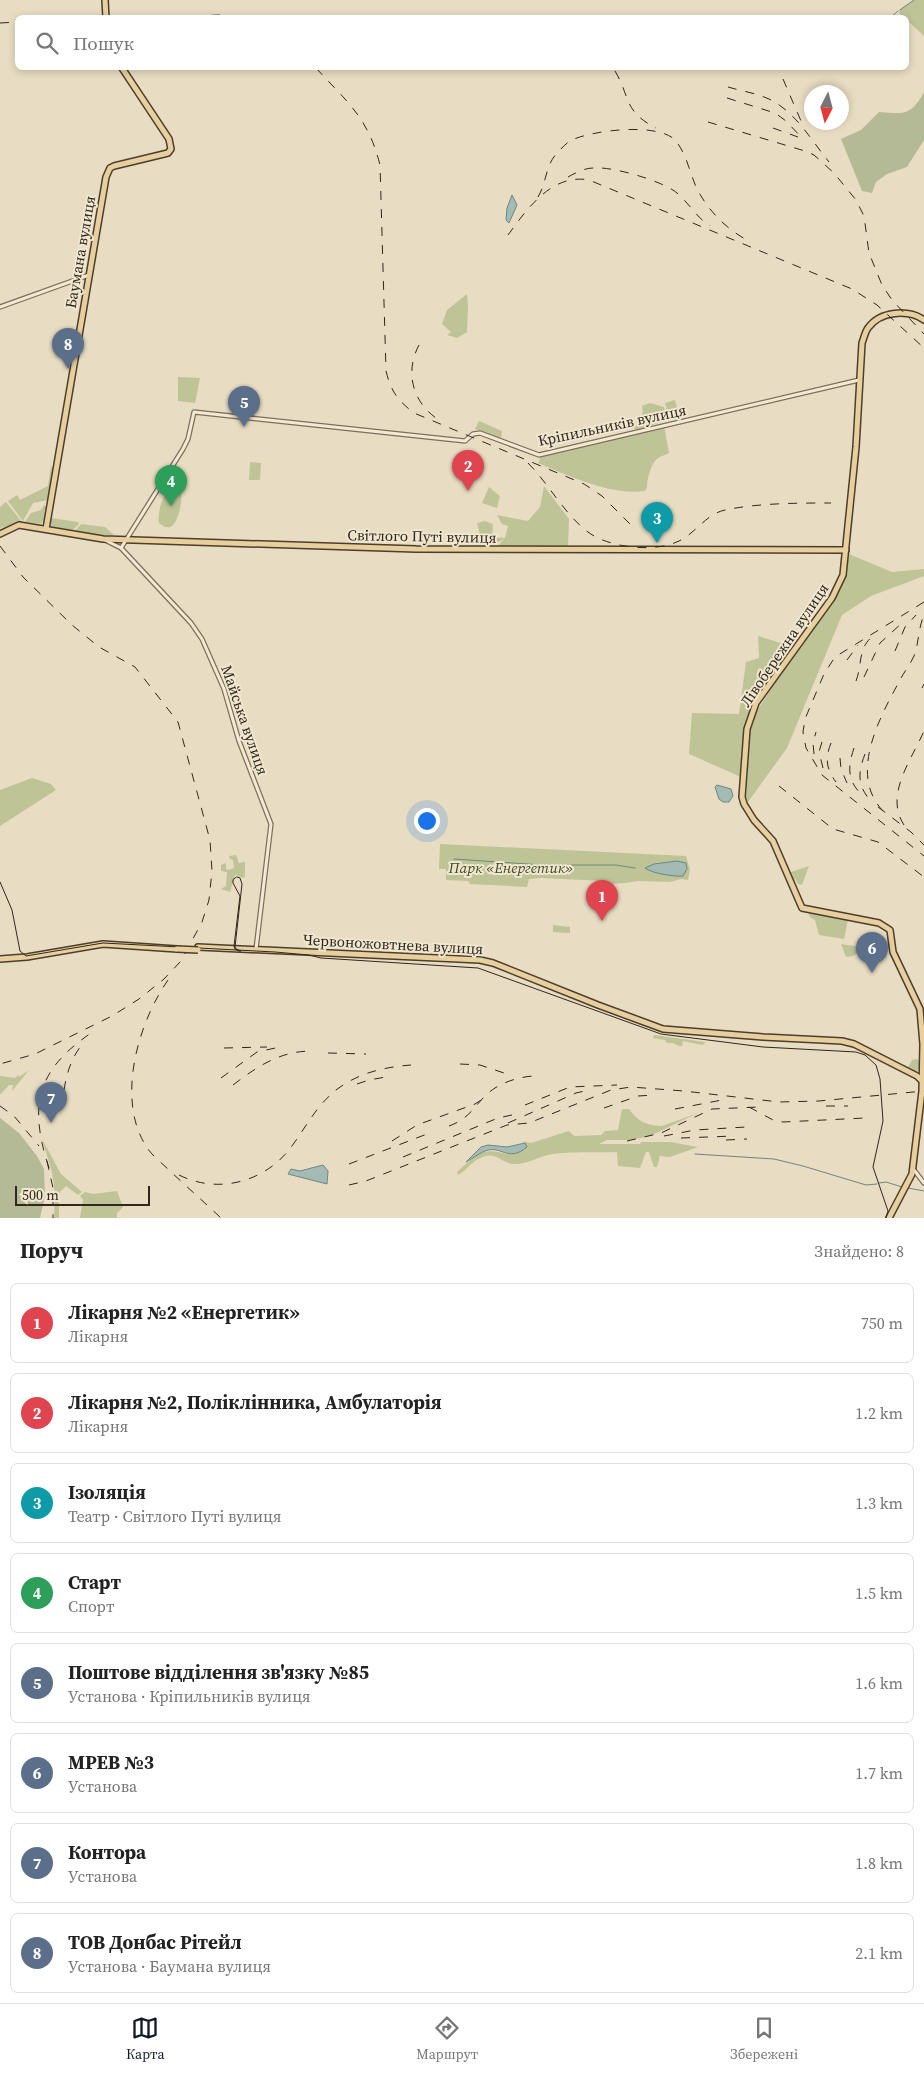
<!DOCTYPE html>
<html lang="uk">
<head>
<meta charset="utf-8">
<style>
  :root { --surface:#fff; --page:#f2f2f2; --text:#222; --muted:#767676; --line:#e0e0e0; --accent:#111827 }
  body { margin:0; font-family:"Source Serif 4",serif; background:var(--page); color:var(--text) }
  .compass { position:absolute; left:804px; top:85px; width:45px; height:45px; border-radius:50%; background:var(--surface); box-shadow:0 2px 8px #0003; rotate:186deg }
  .scale { position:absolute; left:15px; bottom:12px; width:135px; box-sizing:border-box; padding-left:5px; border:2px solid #31271e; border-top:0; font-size:14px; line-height:18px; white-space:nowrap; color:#31271e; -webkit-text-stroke:4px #f0e7d0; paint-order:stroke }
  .you { position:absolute; left:426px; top:820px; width:18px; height:18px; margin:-12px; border:4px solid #fff; border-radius:50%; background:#1a73e8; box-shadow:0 0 0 8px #1a73e833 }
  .badge { display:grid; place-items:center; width:32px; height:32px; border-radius:50%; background:var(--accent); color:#fff; font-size:16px; font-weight:700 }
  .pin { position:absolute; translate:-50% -41px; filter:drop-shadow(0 1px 2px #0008) }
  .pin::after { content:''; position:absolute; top:26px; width:18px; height:15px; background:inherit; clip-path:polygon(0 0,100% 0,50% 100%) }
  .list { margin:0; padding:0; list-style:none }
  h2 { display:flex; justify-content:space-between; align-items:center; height:65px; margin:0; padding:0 20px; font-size:21px }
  h2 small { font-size:16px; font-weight:400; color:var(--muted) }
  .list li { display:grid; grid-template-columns:32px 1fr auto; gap:15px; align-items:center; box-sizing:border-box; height:80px; margin:0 10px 10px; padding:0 10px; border:1px solid var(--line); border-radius:8px }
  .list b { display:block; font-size:19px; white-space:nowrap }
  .list p { margin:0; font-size:16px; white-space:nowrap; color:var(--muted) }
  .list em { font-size:16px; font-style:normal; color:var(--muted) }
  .icon { flex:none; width:28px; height:28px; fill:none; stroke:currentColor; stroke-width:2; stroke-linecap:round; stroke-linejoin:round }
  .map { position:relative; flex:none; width:924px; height:1218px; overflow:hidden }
  .search { position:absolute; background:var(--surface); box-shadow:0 2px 8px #0003; left:15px; right:15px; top:15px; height:55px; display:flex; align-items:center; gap:12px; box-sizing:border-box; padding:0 18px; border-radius:8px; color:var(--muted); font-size:19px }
  .sheet { height:785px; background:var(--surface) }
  nav { display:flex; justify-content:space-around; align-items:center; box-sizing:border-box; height:70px; border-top:1px solid var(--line); background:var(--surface); font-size:14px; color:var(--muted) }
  nav a { display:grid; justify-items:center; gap:2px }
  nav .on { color:var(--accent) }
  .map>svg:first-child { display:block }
  .green { fill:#bfc497 }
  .cemetery { fill:#b5ba96 }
  .water { fill:#a3bbb4; stroke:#6c8781 }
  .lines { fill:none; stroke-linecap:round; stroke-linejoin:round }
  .stream { stroke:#6c8781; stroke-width:1 }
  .minor-casing { stroke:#7f6e5b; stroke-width:5.5 }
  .major-casing { stroke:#4d3d2f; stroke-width:8 }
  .minor { stroke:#f4ead4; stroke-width:3 }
  .major { stroke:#e7d09d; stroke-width:5 }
  .tram { stroke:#31271e; stroke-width:1 }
  .rail { stroke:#31271e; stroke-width:1; stroke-dasharray:9 9; stroke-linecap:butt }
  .major-bridge-casing { stroke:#4d3d2f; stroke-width:8; stroke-linecap:butt }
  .major-bridge { stroke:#e7d09d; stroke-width:5 }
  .labels { text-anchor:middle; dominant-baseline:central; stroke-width:4; stroke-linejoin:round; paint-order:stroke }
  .street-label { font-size:15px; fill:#31271e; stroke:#f0e7d0 }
  .park-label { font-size:15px; font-style:italic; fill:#424b27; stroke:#f0e7d0 }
</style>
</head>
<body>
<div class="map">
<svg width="924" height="1218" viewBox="0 0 924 1218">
  <rect width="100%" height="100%" fill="#e8dcc2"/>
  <g class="green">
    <path d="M 914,0 L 924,0 L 924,36 L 899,13 L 900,9 Z"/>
    <path d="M 467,294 L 468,306 L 467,332 L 457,338 L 447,335 L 451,332 L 442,324 L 447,310 Z"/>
    <path d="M 178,377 L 200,378 L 195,403 L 178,401 Z"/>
    <path d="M 675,400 L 679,416 L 669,418 L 665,403 Z"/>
    <path d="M 650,403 L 664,407 L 668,420 L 636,430 L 634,428 C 641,421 644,415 642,406 Z"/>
    <path d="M 479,421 L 502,431 L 501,438 L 475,429 Z"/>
    <path d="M 664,426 L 669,453 C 666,455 660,456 657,459 C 651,463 647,480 647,487 L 645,491 C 612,496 569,476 538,463 L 541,457 Z"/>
    <path d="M 250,462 L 261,463 L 260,480 L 249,480 Z"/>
    <path d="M 51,466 L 54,470 L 49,500 L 33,503 L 23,521 L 8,501 L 17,495 L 20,500 L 48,486 Z"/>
    <path d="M 544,486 L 569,519 L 568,547 L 497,547 L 505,538 C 490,548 494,545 478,539 L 480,535 L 477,523 L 485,521 L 493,524 L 492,537 L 505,538 L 508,526 L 502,524 L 497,515 L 528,521 L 540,507 Z"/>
    <path d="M 171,487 L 180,489 C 184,495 179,520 173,525 C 170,528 169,527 165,527 L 159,523 C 157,513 163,493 171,487 Z"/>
    <path d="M 489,487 L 500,496 L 497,508 L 482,503 Z"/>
    <path d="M 6,502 L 22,522 L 0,528 L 0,507 Z"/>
    <path d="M 44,505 L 47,507 L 46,516 L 41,524 L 25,522 L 31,513 L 41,510 Z"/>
    <path d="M 51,518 L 78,522 L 79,524 L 72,531 L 53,527 L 51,525 Z"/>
    <path d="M 81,524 L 105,527 L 114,535 L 96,535 L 75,531 Z"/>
    <path d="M 849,554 L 892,572 L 924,569 L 924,576 L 871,596 L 842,615 L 787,748 L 748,802 L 746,799 L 750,729 L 753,717 L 787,664 L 836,597 L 845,572 L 847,556 Z"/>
    <path d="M 758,636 L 794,647 C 779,668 758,690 749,715 C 741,734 742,757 741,777 L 689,754 L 692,713 L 739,714 L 746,662 L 759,658 Z"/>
    <path d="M 32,778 L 51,784 L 56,790 L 0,826 L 0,790 Z"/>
    <path d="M 440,844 L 686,856 L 690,870 L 688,880 L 681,879 L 670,882 L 638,881 L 625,883 L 610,884 L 604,881 L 541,878 L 529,879 L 527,887 L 470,884 L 468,881 L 446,880 L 446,869 L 439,869 Z"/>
    <path d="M 236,855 L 239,863 L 245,862 L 245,876 L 243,878 L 235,875 L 230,892 L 221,889 L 226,886 L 227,872 L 221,871 L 221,865 L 226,863 L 226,869 L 228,870 L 234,868 L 233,860 L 230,859 L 229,856 Z"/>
    <path d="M 809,866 L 802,885 L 798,884 L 795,878 L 795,883 L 793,883 L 788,873 Z"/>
    <path d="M 808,912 L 848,920 L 844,939 L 819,935 L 815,920 L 810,917 Z"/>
    <path d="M 553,925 L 570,927 L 570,933 L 553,932 Z"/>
    <path d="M 841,944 L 862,947 L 862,950 L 853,956 L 846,957 Z"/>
    <path d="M 654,1035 L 705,1042 L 705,1043 L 702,1045 L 683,1041 L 682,1046 L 679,1046 L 673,1043 L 667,1043 L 665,1040 L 653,1038 Z"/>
    <path d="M 917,1059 L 920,1062 L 918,1071 L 914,1072 L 907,1069 L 912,1060 Z"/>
    <path d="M 29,1070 L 12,1091 L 13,1085 L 9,1085 L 0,1095 L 0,1076 L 15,1078 L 18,1075 L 19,1077 Z"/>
    <path d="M 622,1109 L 629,1109 C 639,1122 645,1125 662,1126 L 698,1113 L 650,1136 L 631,1140 L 607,1140 L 599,1144 L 640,1144 L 641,1142 L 670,1142 L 698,1147 L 670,1157 L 660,1156 L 657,1167 L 654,1167 L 649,1152 L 646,1152 L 640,1168 L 618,1166 L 617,1152 C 599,1153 564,1151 548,1155 C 536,1158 527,1164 515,1164 C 505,1165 497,1153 486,1156 C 471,1160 470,1168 458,1175 L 457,1172 C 475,1157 480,1146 506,1154 L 525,1143 L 522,1141 L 531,1143 L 569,1131 L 574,1136 L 601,1135 L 605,1131 L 618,1130 Z"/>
    <path d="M 42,1139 L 61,1174 L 82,1192 L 78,1195 L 66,1186 L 59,1193 L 59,1218 L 54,1218 L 55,1193 L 52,1172 Z"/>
    <path d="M 117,1191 L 123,1207 L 117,1213 L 117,1218 L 80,1218 L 83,1200 L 80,1196 L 85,1192 L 93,1194 Z"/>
  </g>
  <g class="cemetery">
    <path d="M 924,92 L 924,140 L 907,167 L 887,174 L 876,182 L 872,193 L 862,191 L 841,139 L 861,130 L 879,112 C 904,114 911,116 924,92 Z"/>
    <path d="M 0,1118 L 19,1133 L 37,1156 L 44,1169 L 45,1196 L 40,1218 L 0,1218 Z"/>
  </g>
  <g class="water">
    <path d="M 512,195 L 517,205 L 509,223 L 506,220 L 507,208 Z"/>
    <path d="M 717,785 L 731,789 L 733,796 L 729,802 L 723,802 L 719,799 L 715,787 Z"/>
    <path d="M 677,861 L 686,863 L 687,869 L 683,876 C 674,877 651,873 645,868 L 654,864 Z"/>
    <path d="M 525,1143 L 527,1147 C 509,1162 503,1147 488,1150 C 481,1152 473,1158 466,1162 L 481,1147 L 488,1145 L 507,1147 Z"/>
    <path d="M 323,1165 L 328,1171 L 327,1184 L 288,1174 L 291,1169 L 300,1171 Z"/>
  </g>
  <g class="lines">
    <g class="stream">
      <path d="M 900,10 L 914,0"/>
      <path d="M 890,18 L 898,11"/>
      <path d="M 749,68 L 750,68"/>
      <path d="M 454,859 L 542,865 L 616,865 L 635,868"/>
      <path d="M 695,1154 L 774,1159 L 803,1166 L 866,1185 L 877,1184"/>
      <path d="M 879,1183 L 886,1182 L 902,1187"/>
      <path d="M 908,1188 L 924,1191"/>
    </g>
    <defs>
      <g id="minor">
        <path d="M 0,307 L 89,275"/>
        <path d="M 105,540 L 121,548 L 191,623 L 202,639 L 224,689 L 239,741 L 271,824 L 256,949"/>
        <path d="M 121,548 L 183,449 L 188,439 L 194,412 L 465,441 L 473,434 L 480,433 L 539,455 L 859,380"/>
        <path d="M 914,1170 L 924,1183"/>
      </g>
      <g id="major">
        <path d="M 105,0 L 106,18"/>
        <path d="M 46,529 L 106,177 L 110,168 L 114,166 L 168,153 L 171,149 L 169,139 L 122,68"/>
        <path d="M 0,534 L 19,525 L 103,539 L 416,549 L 846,550"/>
        <path d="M 198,947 L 480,960 L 493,963 L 598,1005 L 663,1029 L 763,1037 L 842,1041 L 854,1044 L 917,1076 L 922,1081"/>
        <path d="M 0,959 L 27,957 L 103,944 L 177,949"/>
        <path d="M 889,1218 L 912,1174 L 922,1091 L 923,1044 L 920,1009 L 893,952 L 890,930 L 879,923 L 802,908 L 773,841 L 754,820 L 744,804 L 742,797 L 747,729 L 756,703 L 832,598 L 843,575 L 856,447 L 862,343 C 864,338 865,332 868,328 C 880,311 908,309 924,320"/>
      </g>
    </defs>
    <use href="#minor" class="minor-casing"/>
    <use href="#major" class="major-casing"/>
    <use href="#minor" class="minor"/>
    <use href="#major" class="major"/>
    <g class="tram">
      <path d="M 237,877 L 240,878 L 242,884 L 235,947 L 236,949 L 241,951 L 239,951 L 235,949 L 234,946 L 240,896 L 233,883 L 233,880 Z"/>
      <path d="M 0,882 L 12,910 L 20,951 L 26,956 L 103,943 L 275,952 L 309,955 L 321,958 L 478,968 L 661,1034 L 763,1047 L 856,1052 L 865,1055 L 876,1065 L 880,1079 L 883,1121 L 873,1167 L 888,1211 L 886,1218"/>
    </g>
    <g class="rail">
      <path d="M 139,18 L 221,15 L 235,18"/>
      <path d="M 0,23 L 18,22"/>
      <path d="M 316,68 C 347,102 368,117 380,165 L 386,371 C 391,391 397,400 414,413 L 584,484 L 602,496 L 632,526"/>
      <path d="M 615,71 C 631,98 623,111 656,128"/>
      <path d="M 783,79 L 801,121"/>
      <path d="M 728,87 C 741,91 756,93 769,99 C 796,112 811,140 829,162"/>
      <path d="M 727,98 L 775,113 L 786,121 L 803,139"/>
      <path d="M 708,122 L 805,151 L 814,155 L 834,173 L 856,200 L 864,216 L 869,253 L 882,285 L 892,300 L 924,334"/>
      <path d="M 773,128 L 798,137"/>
      <path d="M 568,177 C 575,173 585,168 593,168 C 612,166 663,181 677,193 C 689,203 696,217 710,226"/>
      <path d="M 538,197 C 547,182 545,165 558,152 C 562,148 567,142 572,140 C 593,130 660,122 676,141 C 686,154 690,172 696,187 C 707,209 724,227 745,239"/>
      <path d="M 508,235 C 527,209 552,173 589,180 L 852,289 L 877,305 L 924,348"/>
      <path d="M 419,345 C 405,371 412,401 436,418"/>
      <path d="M 528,463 C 549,484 564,514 588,532 C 609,548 655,553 679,541 C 696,533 706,514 725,510 C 758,503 798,503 831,503"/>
      <path d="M 0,546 L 23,577 L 72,625 L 99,647 L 135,667 L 178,722 L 210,840 L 212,871 L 209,900 L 202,922 L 181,961 L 164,979 L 139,999 L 112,1016 L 35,1054 L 0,1064"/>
      <path d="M 924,602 L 835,657 L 824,674 L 805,719 L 803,732 L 806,748 L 822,775 L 924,856"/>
      <path d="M 895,651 L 905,627 L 916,615"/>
      <path d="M 847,660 L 858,645"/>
      <path d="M 864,677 L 880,643 L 902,623"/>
      <path d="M 856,681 C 862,666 858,648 872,637"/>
      <path d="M 922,688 L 924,684"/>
      <path d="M 831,743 C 825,758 826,769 836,782"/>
      <path d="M 854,748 C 848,766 847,779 860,793"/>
      <path d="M 814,754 L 813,743 L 816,732"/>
      <path d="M 865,754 C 858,772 857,785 870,800"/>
      <path d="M 840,758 L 841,769 L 847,783"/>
      <path d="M 823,768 L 819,752 L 824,735"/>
      <path d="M 779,786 L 833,829 L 878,842 L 924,877"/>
      <path d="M 878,807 L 911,832 L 924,845"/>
      <path d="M 883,811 C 848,774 880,717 900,680 C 904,672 910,665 914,656 C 919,643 918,629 924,615"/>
      <path d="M 904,825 C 884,795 912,759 924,731"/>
      <path d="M 168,980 C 138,1023 116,1099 146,1146 C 152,1156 162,1163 170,1171 C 187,1187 204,1202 221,1218"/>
      <path d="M 224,1048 L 267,1047"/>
      <path d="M 328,1053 L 366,1054"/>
      <path d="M 460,1064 L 480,1065 L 504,1073"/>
      <path d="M 221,1078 L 257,1052 L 280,1047"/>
      <path d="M 357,1084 L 369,1080 L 386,1077"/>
      <path d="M 233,1085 C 258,1066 280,1051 312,1051"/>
      <path d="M 525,1105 L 570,1087 L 617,1085"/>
      <path d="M 0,1106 L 14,1116 L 39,1146"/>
      <path d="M 826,1106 L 848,1106"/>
      <path d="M 749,1107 L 773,1120 L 783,1122 L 865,1118"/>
      <path d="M 62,1108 C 64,1083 68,1060 85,1041"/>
      <path d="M 604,1108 L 638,1096 L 654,1095"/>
      <path d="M 675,1109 L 722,1100"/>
      <path d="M 508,1123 L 576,1093 L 589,1090"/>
      <path d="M 449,1126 C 474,1117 476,1100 495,1088 C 506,1081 520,1077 533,1076"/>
      <path d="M 664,1136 L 695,1130 L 746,1127"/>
      <path d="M 681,1138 L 734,1136"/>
      <path d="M 726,1140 L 747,1139"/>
      <path d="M 392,1141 L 417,1125 L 475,1104 L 486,1097"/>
      <path d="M 627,1141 L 661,1133 L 712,1109 L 759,1107"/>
      <path d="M 403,1157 L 498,1118 L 512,1115"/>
      <path d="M 47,1161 L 53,1188 L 53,1218"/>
      <path d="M 349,1164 L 427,1134"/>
      <path d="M 49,1168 C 28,1104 37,1069 94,1031"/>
      <path d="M 179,1175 C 217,1194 262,1183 289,1150 C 305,1129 315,1107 336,1090 C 358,1073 384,1067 411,1065"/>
      <path d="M 349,1185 L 366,1181 L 507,1125 L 529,1123 L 611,1090 L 631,1087 L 684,1091 L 779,1102 L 819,1101 L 924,1091"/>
    </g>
    <defs>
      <path id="major-bridge" d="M 177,949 L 198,950"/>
    </defs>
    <use href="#major-bridge" class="major-bridge-casing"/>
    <use href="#major-bridge" class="major-bridge"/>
  </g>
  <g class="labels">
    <g class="street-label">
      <text transform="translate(80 252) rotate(-80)">Баумана вулиця</text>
      <text transform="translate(612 425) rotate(-12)">Кріпильників вулиця</text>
      <text transform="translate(422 536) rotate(1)">Світлого Путі вулиця</text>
      <text transform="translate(784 645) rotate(-56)">Лівобережна вулиця</text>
      <text transform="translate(245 720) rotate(71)">Майська вулиця</text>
      <text transform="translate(393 944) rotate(3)">Червоножовтнева вулиця</text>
    </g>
    <g class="park-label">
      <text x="511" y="867">Парк «Енергетик»</text>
    </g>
  </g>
</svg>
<svg class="compass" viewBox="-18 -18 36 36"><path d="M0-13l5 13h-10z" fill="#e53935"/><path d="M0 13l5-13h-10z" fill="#767676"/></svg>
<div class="scale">500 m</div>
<div class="you"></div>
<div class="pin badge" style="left:602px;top:921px;background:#e0444e">1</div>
<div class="pin badge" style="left:468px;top:491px;background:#e0444e">2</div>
<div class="pin badge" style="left:657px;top:543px;background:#0f9aa8">3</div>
<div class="pin badge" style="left:171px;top:506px;background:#2e9e5b">4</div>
<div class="pin badge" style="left:244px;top:427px;background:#5c6f8a">5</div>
<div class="pin badge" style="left:872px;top:973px;background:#5c6f8a">6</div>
<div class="pin badge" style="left:51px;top:1123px;background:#5c6f8a">7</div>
<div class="pin badge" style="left:68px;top:369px;background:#5c6f8a">8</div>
<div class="search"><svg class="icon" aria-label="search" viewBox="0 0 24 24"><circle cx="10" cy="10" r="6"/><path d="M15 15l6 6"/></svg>Пошук</div>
</div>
<section class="sheet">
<h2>Поруч<small>Знайдено: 8</small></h2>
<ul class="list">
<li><span class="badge" style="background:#e0444e">1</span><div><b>Лікарня №2 «Енергетик»</b><p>Лікарня</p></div><em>750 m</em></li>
<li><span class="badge" style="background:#e0444e">2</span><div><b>Лікарня №2, Поліклінника, Амбулаторія</b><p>Лікарня</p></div><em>1.2 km</em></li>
<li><span class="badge" style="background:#0f9aa8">3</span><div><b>Ізоляція</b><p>Театр · Світлого Путі вулиця</p></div><em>1.3 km</em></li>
<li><span class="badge" style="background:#2e9e5b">4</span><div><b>Старт</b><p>Спорт</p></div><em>1.5 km</em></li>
<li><span class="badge" style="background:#5c6f8a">5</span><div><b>Поштове відділення зв'язку №85</b><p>Установа · Кріпильників вулиця</p></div><em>1.6 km</em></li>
<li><span class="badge" style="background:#5c6f8a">6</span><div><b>МРЕВ №3</b><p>Установа</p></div><em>1.7 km</em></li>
<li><span class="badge" style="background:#5c6f8a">7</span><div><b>Контора</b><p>Установа</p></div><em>1.8 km</em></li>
<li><span class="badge" style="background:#5c6f8a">8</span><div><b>ТОВ Донбас Рітейл</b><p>Установа · Баумана вулиця</p></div><em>2.1 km</em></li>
</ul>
</section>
<nav>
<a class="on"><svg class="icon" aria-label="map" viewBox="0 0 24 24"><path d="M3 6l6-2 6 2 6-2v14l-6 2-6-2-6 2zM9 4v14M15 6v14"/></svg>Карта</a>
<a><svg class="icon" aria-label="directions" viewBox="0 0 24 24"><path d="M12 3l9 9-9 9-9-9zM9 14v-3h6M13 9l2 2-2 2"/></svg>Маршрут</a>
<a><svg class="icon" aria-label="saved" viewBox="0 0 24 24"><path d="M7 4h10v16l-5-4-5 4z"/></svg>Збережені</a>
</nav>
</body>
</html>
